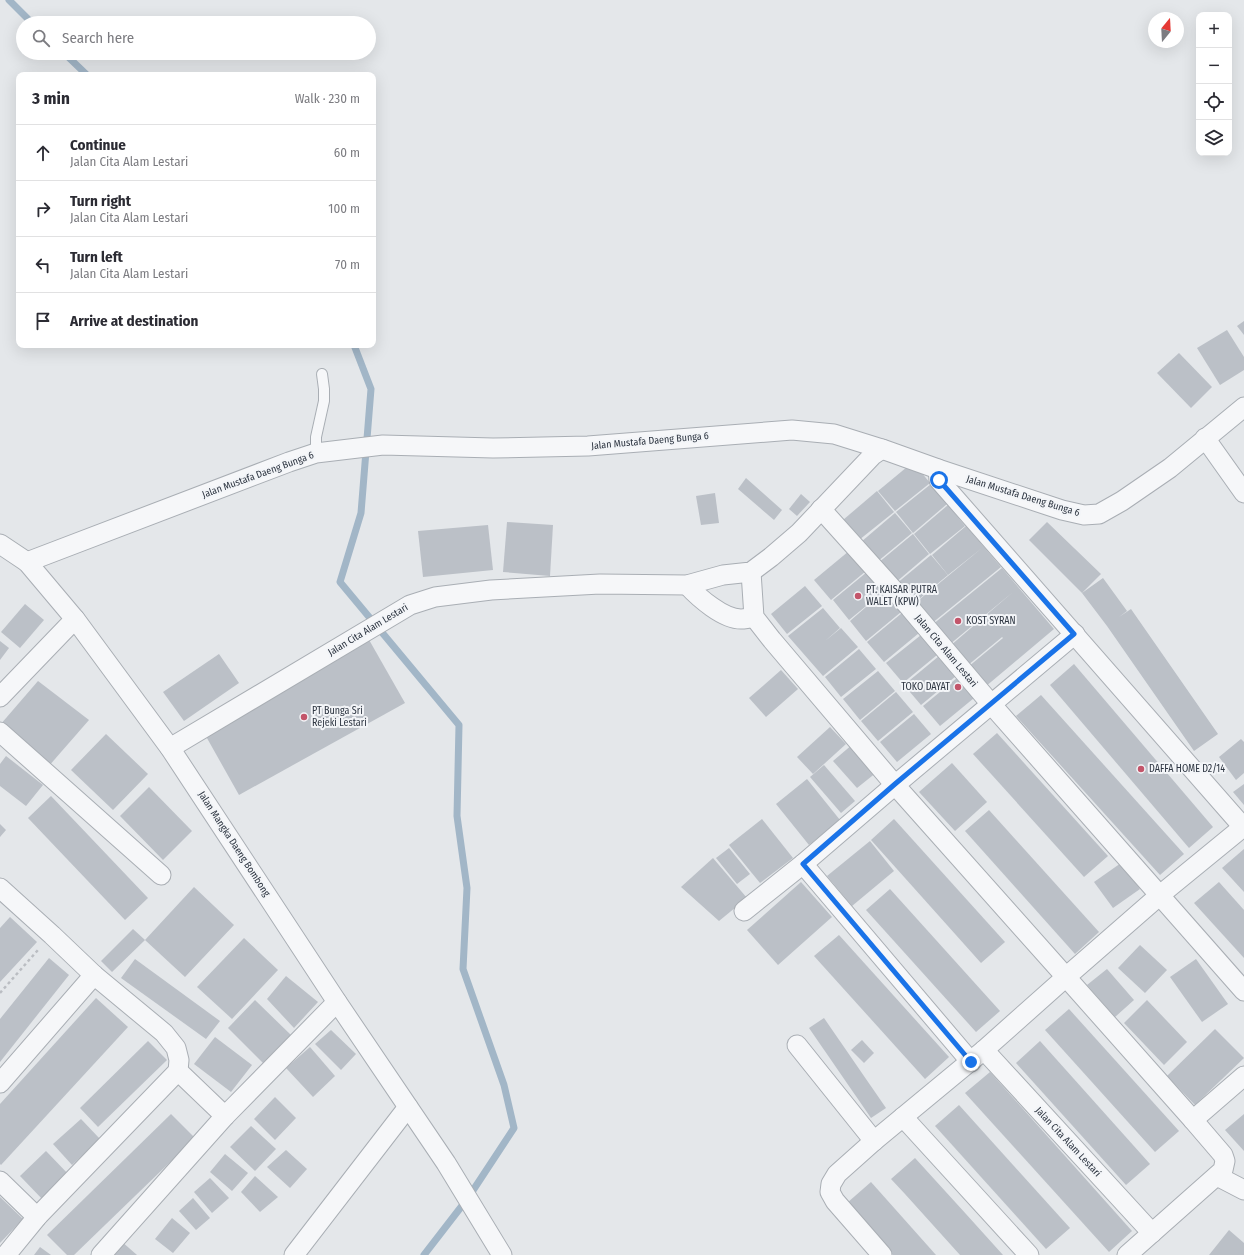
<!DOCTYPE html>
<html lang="en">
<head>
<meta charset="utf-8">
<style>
  :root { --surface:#fff; --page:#f7f7f7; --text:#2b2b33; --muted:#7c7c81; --line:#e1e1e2 }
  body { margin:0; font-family:"Fira Sans Condensed",sans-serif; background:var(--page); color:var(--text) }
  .controls { position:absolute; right:12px; top:12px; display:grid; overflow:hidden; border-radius:8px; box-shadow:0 4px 16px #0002 }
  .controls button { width:36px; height:36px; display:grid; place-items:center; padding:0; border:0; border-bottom:1px solid var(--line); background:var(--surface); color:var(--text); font:20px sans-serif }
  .compass { position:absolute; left:1148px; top:12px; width:36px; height:36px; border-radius:50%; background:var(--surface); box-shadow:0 4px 16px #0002; rotate:18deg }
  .stop { position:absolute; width:12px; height:12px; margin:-9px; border:3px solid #1a73e8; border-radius:50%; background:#fff }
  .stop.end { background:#1a73e8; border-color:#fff; box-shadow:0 1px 4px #0008 }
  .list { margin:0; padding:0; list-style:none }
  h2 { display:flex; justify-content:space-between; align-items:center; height:52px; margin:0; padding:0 16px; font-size:17px }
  h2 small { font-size:13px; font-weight:400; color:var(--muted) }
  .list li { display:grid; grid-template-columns:26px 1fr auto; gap:12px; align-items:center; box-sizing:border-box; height:56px; padding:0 16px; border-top:1px solid var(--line) }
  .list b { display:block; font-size:15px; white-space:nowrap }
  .list p { margin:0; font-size:13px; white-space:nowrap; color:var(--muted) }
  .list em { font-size:13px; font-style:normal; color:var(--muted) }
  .icon { flex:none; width:22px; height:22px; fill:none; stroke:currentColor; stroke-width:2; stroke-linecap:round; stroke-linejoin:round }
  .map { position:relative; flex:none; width:1244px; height:1255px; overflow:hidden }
  .search { position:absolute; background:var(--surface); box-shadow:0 4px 16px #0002; left:16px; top:16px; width:360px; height:44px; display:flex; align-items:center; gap:10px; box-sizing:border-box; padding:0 14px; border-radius:22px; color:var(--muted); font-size:15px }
  .panel { position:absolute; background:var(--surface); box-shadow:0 4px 16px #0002; left:16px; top:72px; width:360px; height:276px; border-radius:8px }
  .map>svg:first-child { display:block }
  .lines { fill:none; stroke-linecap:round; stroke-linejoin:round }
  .stream { stroke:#a2b6c7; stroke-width:7 }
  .building { fill:#bbc0c7 }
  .service-casing { stroke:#a9aeb4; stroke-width:12 }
  .minor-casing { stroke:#a9aeb4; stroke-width:21 }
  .path { stroke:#babdc2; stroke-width:2.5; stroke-dasharray:3 3; stroke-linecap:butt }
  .service { stroke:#f6f7f9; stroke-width:10 }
  .minor { stroke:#f6f7f9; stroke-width:19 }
  .route { stroke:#1a73e8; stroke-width:5 }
  .poi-dot { fill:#c3556a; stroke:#f3f5f8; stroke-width:1.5 }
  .labels { text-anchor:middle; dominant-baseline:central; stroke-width:4; stroke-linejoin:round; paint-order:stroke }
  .street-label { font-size:10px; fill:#2d3541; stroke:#f3f5f8 }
  .poi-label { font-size:10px; fill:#2d3541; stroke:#f3f5f8; text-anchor:start }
</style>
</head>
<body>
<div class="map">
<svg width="1244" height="1255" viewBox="0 0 1244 1255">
  <rect width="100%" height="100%" fill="#e4e7ea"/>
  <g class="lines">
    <g class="stream">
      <path d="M 9,0 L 32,23"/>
      <path d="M 64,53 L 87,75"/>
      <path d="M 354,345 L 371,389 L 361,513 L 340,582 L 459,725 L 457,816 L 467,888 L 463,969 L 504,1085 L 514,1128 L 468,1198 L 424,1255"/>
    </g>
  </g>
  <g class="building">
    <path d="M 1244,321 L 1244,335 L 1237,326 Z"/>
    <path d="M 1227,330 L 1244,357 L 1244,370 L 1220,385 L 1197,348 Z"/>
    <path d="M 1179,353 L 1212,387 L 1191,408 L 1157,373 Z"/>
    <path d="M 913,462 L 930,483 L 895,511 L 878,491 Z"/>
    <path d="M 746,478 L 782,510 L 774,520 L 738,489 Z"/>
    <path d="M 931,484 L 947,504 L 913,533 L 896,512 Z"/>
    <path d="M 877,491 L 894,512 L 859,540 L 843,520 Z"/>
    <path d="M 715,493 L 719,523 L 701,525 L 696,496 Z"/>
    <path d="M 801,494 L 810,502 L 797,516 L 789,509 Z"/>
    <path d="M 948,505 L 965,526 L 930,554 L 914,534 Z"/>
    <path d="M 895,513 L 912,533 L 877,562 L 861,542 Z"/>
    <path d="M 507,522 L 553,525 L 550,576 L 503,572 Z"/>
    <path d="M 1047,522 L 1101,574 L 1082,593 L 1103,578 L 1127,611 L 1119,617 L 1131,609 L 1218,734 L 1194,751 L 1107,626 L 1082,593 L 1029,540 Z"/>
    <path d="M 488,525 L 493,570 L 423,577 L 418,531 Z"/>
    <path d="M 966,526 L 1001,567 L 931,624 L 914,604 L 982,548 L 948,575 L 932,555 Z"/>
    <path d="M 913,534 L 929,554 L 895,583 L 878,563 Z"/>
    <path d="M 849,551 L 866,571 L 831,600 L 814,580 Z"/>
    <path d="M 931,555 L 948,575 L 913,604 L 896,584 Z"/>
    <path d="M 1002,568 L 1054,629 L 985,687 L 968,667 L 1003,638 L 1002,637 L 1013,628 L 967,666 L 950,646 L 1013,592 L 949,645 L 932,625 Z"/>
    <path d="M 867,572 L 901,612 L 866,641 L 850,621 L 882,593 L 849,620 L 833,600 Z"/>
    <path d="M 805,586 L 822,606 L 787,634 L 771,614 Z"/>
    <path d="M 25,604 L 44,620 L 20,648 L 1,632 Z"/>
    <path d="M 823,608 L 840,628 L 825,641 L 841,628 L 858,647 L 823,676 L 788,636 Z"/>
    <path d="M 902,613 L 919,633 L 884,662 L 867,642 Z"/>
    <path d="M 921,635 L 937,655 L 903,683 L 886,663 Z"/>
    <path d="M 368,638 L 405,703 L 239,795 L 203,731 Z"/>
    <path d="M 0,641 L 9,648 L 0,660 Z"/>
    <path d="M 859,649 L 876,669 L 841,697 L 825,677 Z"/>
    <path d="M 219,654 L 239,683 L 184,721 L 163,692 Z"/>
    <path d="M 939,656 L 956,676 L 921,705 L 904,685 Z"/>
    <path d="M 1074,664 L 1213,827 L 1189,848 L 1050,685 Z"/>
    <path d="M 781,670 L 798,689 L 766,717 L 749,698 Z"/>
    <path d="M 878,671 L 895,691 L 860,720 L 843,699 Z"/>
    <path d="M 957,678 L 974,698 L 940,726 L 923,706 Z"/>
    <path d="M 38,681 L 89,720 L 48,767 L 0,725 Z"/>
    <path d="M 896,692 L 913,712 L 878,741 L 861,721 Z"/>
    <path d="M 1041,695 L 1184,854 L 1160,875 L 1016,716 Z"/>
    <path d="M 914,714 L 931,734 L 897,762 L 880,742 Z"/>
    <path d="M 830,727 L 846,744 L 813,774 L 797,757 Z"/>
    <path d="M 997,733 L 1108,856 L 1084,877 L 973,754 Z"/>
    <path d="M 106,734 L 148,774 L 113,810 L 71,770 Z"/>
    <path d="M 1241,739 L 1244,742 L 1244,773 L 1236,780 L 1219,757 Z"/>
    <path d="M 853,744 L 877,772 L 857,788 L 833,761 Z"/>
    <path d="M 6,756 L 43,785 L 26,806 L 0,786 L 0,764 Z"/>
    <path d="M 952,763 L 987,802 L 955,831 L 919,792 Z"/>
    <path d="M 824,765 L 855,801 L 841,813 L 810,777 Z"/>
    <path d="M 807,779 L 840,820 L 809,845 L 776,804 Z"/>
    <path d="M 1244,784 L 1244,805 L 1233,792 Z"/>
    <path d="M 149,787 L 192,831 L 163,860 L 120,816 Z"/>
    <path d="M 51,796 L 148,898 L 125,920 L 28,818 Z"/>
    <path d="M 989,810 L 1099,932 L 1075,954 L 965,831 Z"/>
    <path d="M 762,819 L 793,858 L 760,883 L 729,845 Z"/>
    <path d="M 894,819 L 1005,942 L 981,963 L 871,840 Z"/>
    <path d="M 0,824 L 6,830 L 0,837 Z"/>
    <path d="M 870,841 L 894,871 L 852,906 L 827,876 Z"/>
    <path d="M 729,848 L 750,874 L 737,884 L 716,858 Z"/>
    <path d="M 1244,849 L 1244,892 L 1222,868 Z"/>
    <path d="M 713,858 L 747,898 L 719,921 L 681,887 Z"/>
    <path d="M 1121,863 L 1140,889 L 1113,908 L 1094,882 Z"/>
    <path d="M 801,882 L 832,917 L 778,965 L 747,930 Z"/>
    <path d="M 1219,882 L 1244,910 L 1244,958 L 1194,903 Z"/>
    <path d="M 194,887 L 234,925 L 185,977 L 145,940 Z"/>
    <path d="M 890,889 L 1000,1011 L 976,1032 L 866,910 Z"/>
    <path d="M 10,917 L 37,942 L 0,982 L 0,928 Z"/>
    <path d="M 133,929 L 145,940 L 112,972 L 101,961 Z"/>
    <path d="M 839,935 L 949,1057 L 925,1079 L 814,956 Z"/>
    <path d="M 244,938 L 278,970 L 232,1019 L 197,987 Z"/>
    <path d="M 1140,945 L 1167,970 L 1145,993 L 1118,968 Z"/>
    <path d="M 49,958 L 69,975 L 0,1062 L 0,1019 Z"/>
    <path d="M 135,959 L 220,1021 L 206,1039 L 121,978 Z"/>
    <path d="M 1196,959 L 1228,1004 L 1202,1022 L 1170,977 Z"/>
    <path d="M 1107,969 L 1134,1000 L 1115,1017 L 1087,985 Z"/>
    <path d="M 286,976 L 318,1002 L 294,1028 L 267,999 Z"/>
    <path d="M 96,998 L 128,1027 L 1,1165 L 0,1164 L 0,1104 Z"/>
    <path d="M 255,1000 L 292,1036 L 264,1064 L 228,1028 Z"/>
    <path d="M 1147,1000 L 1187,1042 L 1164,1065 L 1124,1023 Z"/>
    <path d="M 1069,1009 L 1179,1131 L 1155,1152 L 1045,1030 Z"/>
    <path d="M 824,1018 L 886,1108 L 871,1118 L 809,1028 Z"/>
    <path d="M 1215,1029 L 1244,1058 L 1195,1105 L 1167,1076 Z"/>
    <path d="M 331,1030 L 356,1054 L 341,1070 L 315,1044 Z"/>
    <path d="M 215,1037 L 252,1065 L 231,1092 L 194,1064 Z"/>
    <path d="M 862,1040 L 874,1053 L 864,1063 L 851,1050 Z"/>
    <path d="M 148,1041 L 167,1060 L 98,1127 L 80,1108 Z"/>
    <path d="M 1040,1041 L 1150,1164 L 1126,1185 L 1016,1063 Z"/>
    <path d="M 310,1047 L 335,1076 L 313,1097 L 286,1068 Z"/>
    <path d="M 990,1072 L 1132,1231 L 1109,1252 L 965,1093 Z"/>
    <path d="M 275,1097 L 296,1118 L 275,1140 L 254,1119 Z"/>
    <path d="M 959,1105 L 1070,1228 L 1046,1249 L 935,1126 Z"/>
    <path d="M 171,1114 L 195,1138 L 74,1255 L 67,1255 L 47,1235 Z"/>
    <path d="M 1244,1114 L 1244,1151 L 1225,1130 Z"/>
    <path d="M 81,1119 L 100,1139 L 72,1165 L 53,1144 Z"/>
    <path d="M 251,1126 L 276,1149 L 255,1171 L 230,1147 Z"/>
    <path d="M 286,1150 L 307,1169 L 290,1188 L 267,1167 Z"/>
    <path d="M 46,1151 L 71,1177 L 45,1202 L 20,1176 Z"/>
    <path d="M 225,1154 L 248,1173 L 232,1191 L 210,1172 Z"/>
    <path d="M 915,1158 L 966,1214 L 1003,1255 L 960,1255 L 905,1194 L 891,1179 Z"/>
    <path d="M 255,1176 L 278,1197 L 260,1212 L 241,1192 Z"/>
    <path d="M 210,1178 L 229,1198 L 212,1213 L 194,1192 Z"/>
    <path d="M 871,1182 L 936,1255 L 893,1255 L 860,1218 L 847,1203 Z"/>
    <path d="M 0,1197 L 23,1219 L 0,1243 Z"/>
    <path d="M 193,1198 L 210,1218 L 196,1230 L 179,1211 Z"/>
    <path d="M 172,1218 L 190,1233 L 173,1253 L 155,1239 Z"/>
    <path d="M 1229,1230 L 1244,1243 L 1244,1255 L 1209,1255 Z"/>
    <path d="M 121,1241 L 137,1255 L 108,1255 Z"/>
    <path d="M 40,1247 L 51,1255 L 34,1255 Z"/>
  </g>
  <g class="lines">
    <defs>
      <path id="service" d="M 316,453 L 316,437 L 324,401 L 324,389 L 322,374"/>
      <g id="minor">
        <path d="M 1205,438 L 1244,493"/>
        <path d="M 938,469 L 939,480 L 1244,828"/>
        <path d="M 821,509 L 910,608 L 991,704 L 1244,991"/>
        <path d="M 0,544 L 27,562 L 75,619 L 170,748 L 337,1002 L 446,1163 L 502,1255"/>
        <path d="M 27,562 L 289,462 L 316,453 L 383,445 L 493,448 L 588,446 L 792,430 L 834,434 L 882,449 L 938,469 L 1062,510 L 1084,515 L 1099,514 L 1122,501 L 1170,468 L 1244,407"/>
        <path d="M 751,572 L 754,617 L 772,640 L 895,785 L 1066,977 L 984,1050 L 874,1141 L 837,1174 L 831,1184 L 830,1192 L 835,1201 L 882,1255"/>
        <path d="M 687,585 C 699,598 723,619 741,619 C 745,619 750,618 754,617"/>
        <path d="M 0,697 L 75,619"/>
        <path d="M 0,732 L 161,875"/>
        <path d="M 170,748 L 410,605 L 435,597 L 491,590 L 600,584 L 687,585 L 723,575 L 751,572 L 771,557 L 799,533 L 873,455 L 882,449"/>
        <path d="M 1243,827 L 1160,895 L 1066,977 L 1193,1120 L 1244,1076"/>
        <path d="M 803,864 L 971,1062"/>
        <path d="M 0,888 L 52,935 L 94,975 L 164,1033 L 176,1048 L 179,1060 L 178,1071 L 37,1217 L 6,1255"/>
        <path d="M 744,911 L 803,864 L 895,785 L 1075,634"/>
        <path d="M 797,1045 L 874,1141"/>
        <path d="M 984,1050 L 1152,1233"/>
        <path d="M 178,1071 L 225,1116"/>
        <path d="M 0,1083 L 94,975"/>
        <path d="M 903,1117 L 1029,1255"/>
        <path d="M 1217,1176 L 1244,1190"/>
        <path d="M 0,1181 L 37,1217"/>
        <path d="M 101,1255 L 225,1116 L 337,1002"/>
        <path d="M 294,1255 L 408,1107"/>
        <path d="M 1127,1255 L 1223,1170 L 1225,1161 L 1223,1155 L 1193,1120"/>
      </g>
    </defs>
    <use href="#service" class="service-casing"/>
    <use href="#minor" class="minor-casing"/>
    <path class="path" d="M 0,993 L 38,950"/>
    <use href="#service" class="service"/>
    <use href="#minor" class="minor"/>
  </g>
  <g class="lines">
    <path class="route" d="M 939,480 L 1074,634 L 895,784 L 803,864 L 971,1062"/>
  </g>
  <g class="poi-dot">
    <circle cx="858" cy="596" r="4"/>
    <circle cx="958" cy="621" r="4"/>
    <circle cx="958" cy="687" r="4"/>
    <circle cx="304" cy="717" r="4"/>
    <circle cx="1141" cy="769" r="4"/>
  </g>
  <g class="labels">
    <g class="street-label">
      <text transform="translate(650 441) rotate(-5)">Jalan Mustafa Daeng Bunga 6</text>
      <text transform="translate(258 475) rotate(-20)">Jalan Mustafa Daeng Bunga 6</text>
      <text transform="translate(1023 496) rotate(17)">Jalan Mustafa Daeng Bunga 6</text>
      <text transform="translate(368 630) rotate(-31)">Jalan Cita Alam Lestari</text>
      <text transform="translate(946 651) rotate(50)">Jalan Cita Alam Lestari</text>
      <text transform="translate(234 844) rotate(57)">Jalan Mangka Daeng Bombong</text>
      <text transform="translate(1068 1142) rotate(47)">Jalan Cita Alam Lestari</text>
    </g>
    <g class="poi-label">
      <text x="866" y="590">PT. KAISAR PUTRA<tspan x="866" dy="12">WALET (KPW)</tspan></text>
      <text x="966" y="621">KOST SYRAN</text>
      <text x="950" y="687" text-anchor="end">TOKO DAYAT</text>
      <text x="312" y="711">PT Bunga Sri<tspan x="312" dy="12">Rejeki Lestari</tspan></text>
      <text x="1149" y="769">DAFFA HOME D2/14</text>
    </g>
  </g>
</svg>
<div class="controls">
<button>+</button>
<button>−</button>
<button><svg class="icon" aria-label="locate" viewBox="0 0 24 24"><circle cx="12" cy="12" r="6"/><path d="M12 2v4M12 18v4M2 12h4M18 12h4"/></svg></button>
<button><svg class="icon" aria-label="layers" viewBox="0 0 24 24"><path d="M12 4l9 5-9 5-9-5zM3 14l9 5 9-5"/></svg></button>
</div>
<svg class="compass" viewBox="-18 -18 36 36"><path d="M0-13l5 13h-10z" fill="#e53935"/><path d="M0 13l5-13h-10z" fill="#7c7c81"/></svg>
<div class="stop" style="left:939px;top:480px"></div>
<div class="stop end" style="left:971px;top:1062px"></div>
<div class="search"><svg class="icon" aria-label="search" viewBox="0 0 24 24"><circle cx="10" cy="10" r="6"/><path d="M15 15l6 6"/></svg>Search here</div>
<section class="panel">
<h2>3 min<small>Walk · 230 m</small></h2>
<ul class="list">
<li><svg class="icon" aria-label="ahead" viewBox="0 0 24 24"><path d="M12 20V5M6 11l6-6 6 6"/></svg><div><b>Continue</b><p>Jalan Cita Alam Lestari</p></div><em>60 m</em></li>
<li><svg class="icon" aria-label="right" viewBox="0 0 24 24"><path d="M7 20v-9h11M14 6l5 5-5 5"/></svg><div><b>Turn right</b><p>Jalan Cita Alam Lestari</p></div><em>100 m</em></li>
<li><svg class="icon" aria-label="left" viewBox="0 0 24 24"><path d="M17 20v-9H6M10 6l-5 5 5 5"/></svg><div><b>Turn left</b><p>Jalan Cita Alam Lestari</p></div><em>70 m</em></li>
<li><svg class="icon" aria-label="arrive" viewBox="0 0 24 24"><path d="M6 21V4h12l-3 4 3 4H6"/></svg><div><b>Arrive at destination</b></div></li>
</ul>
</section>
</div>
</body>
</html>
